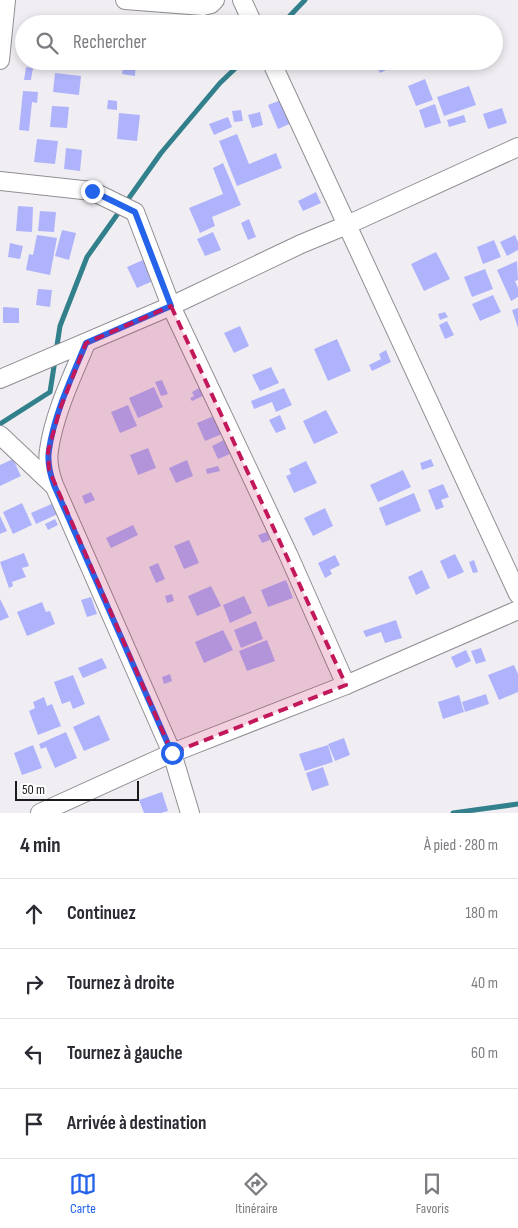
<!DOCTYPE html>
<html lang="fr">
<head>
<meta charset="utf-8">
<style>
  :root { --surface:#fff; --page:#f2f2f3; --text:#2b2b33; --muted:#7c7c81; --line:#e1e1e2; --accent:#2563eb }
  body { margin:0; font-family:"Sofia Sans Condensed",sans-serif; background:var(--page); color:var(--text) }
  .scale { position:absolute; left:15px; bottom:12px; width:124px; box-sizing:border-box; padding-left:5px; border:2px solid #1b1a1c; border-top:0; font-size:14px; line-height:18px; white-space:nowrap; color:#1b1a1c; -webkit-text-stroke:4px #fff; paint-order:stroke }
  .stop { position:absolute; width:15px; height:15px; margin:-11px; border:4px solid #2563eb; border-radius:50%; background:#fff }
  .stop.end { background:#2563eb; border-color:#fff; box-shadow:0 1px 5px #0008 }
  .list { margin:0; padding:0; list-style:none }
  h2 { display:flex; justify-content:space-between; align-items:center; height:65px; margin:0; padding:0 20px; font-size:21px }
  h2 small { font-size:16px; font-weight:400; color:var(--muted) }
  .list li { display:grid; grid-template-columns:32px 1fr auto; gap:15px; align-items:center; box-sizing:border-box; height:70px; padding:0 20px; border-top:1px solid var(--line) }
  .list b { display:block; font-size:19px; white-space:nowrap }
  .list em { font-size:16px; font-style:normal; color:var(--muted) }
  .icon { flex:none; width:28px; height:28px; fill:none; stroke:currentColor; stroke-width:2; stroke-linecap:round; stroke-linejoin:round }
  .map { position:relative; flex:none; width:518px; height:813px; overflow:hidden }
  .search { position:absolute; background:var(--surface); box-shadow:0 2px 8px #0003; left:15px; right:15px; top:15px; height:55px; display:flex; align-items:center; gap:12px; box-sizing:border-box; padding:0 18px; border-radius:28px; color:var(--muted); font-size:19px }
  .sheet { height:345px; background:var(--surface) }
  nav { display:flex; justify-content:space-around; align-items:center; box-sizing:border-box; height:70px; border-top:1px solid var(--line); background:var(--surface); font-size:14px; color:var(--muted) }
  nav a { display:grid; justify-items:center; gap:2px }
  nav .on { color:var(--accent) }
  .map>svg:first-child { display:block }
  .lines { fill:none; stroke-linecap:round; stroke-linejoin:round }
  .stream { stroke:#33808d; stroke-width:5 }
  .building { fill:#afb3fb }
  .street-casing { stroke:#918e93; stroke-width:20 }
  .street { stroke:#fff; stroke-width:18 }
  .route { stroke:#2563eb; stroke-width:6 }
  .marked { fill:#c2185b; fill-opacity:0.2; stroke:#c2185b; stroke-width:4; stroke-dasharray:10 6; stroke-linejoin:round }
</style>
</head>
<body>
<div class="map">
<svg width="518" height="813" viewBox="0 0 518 813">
  <rect width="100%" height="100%" fill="#f1eef3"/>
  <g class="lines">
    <g class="stream">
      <path d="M 282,24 L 305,0"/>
      <path d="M 56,352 L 60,326 L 87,257 L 161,153 L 220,83 L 243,61"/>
      <path d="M 0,424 L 50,392 L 55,360"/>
      <path d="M 453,813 L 518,804"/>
    </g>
  </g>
  <g class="building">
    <path d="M 53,20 L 66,21 L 66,24 L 53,24 Z"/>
    <path d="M 54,61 L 71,61 L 70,70 L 54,68 Z"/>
    <path d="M 124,61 L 136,61 L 135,76 L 122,74 Z"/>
    <path d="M 374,61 L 396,61 L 398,64 L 380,73 Z"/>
    <path d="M 26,67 L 33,68 L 31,80 L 24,80 Z"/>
    <path d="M 55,73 L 81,76 L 79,95 L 53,92 Z"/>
    <path d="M 425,79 L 433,100 L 416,106 L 408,86 Z"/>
    <path d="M 469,86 L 476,105 L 444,116 L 437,97 Z"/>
    <path d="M 23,91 L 38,92 L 37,103 L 32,102 L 29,131 L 19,130 Z"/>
    <path d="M 286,98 L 296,121 L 278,129 L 268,105 Z"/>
    <path d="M 108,100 L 117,101 L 117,110 L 107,109 Z"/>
    <path d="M 435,104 L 441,123 L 425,128 L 419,110 Z"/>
    <path d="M 52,106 L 69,107 L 67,128 L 50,127 Z"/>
    <path d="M 502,108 L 507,123 L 488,129 L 483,114 Z"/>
    <path d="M 241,110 L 243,121 L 234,122 L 232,111 Z"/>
    <path d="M 260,112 L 263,125 L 252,128 L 248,115 Z"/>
    <path d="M 119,113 L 140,115 L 137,141 L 117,139 Z"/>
    <path d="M 464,115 L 466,122 L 449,127 L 447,120 Z"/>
    <path d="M 228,117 L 232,127 L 214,135 L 209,124 Z"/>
    <path d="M 237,134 L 249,164 L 276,153 L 282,168 L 237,186 L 219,141 Z"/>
    <path d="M 37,139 L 58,141 L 55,164 L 34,162 Z"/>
    <path d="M 66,148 L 82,150 L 80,171 L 64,169 Z"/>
    <path d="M 223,163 L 241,205 L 212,217 L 215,226 L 200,233 L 189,208 L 223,194 L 213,168 Z"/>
    <path d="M 316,192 L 321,203 L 303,211 L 298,201 Z"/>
    <path d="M 18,206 L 33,207 L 32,232 L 16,231 Z"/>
    <path d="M 40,211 L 56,212 L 54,232 L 38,231 Z"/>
    <path d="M 249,219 L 256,237 L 248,240 L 241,223 Z"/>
    <path d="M 62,230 L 76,233 L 69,260 L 55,256 Z"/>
    <path d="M 213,232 L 221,250 L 205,256 L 197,239 Z"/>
    <path d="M 37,235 L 57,238 L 50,275 L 26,270 L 29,254 L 33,255 Z"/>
    <path d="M 515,235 L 518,242 L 518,250 L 507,256 L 500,242 Z"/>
    <path d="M 494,240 L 501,257 L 483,264 L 477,247 Z"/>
    <path d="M 10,243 L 23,246 L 20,259 L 8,257 Z"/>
    <path d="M 436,252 L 450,279 L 424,291 L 411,264 Z"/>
    <path d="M 143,260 L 153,281 L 137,288 L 127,267 Z"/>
    <path d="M 517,261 L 518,280 L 515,281 L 518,288 L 518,297 L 511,301 L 497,270 Z"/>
    <path d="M 485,269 L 493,289 L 472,297 L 464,277 Z"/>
    <path d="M 38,289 L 52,290 L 50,307 L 36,305 Z"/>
    <path d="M 493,295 L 501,312 L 480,321 L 472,304 Z"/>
    <path d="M 3,307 L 19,308 L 19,323 L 3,323 Z"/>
    <path d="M 518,308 L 518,328 L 512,310 Z"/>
    <path d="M 445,312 L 448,317 L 440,320 L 438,314 Z"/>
    <path d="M 447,321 L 454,335 L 445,339 L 439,325 Z"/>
    <path d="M 240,326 L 249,346 L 234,353 L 224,333 Z"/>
    <path d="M 337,339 L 351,371 L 328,381 L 314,349 Z"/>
    <path d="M 386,350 L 391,362 L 372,371 L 369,365 L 381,359 L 379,354 Z"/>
    <path d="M 271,367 L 279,383 L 260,391 L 252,375 Z"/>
    <path d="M 162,380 L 168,394 L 161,396 L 155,382 Z"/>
    <path d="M 154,387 L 163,407 L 138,418 L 129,398 Z"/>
    <path d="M 201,387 L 205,395 L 192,401 L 190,398 L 194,396 L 192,392 Z"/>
    <path d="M 284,388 L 292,405 L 276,412 L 272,402 L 254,409 L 251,401 Z"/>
    <path d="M 128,405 L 137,426 L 120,433 L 111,412 Z"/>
    <path d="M 326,410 L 338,433 L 314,444 L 303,421 Z"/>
    <path d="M 280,415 L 286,429 L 276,433 L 269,420 Z"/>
    <path d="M 214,416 L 222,434 L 205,441 L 197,423 Z"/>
    <path d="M 224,440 L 230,454 L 218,459 L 212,446 Z"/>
    <path d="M 148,448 L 156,468 L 138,475 L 130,455 Z"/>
    <path d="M 13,459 L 21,476 L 0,486 L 0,465 Z"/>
    <path d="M 431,459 L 434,466 L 422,470 L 420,463 Z"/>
    <path d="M 187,460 L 193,476 L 176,483 L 169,468 Z"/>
    <path d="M 306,461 L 317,483 L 294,493 L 286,476 L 291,474 L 289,469 Z"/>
    <path d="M 218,466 L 220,471 L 207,474 L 206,469 Z"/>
    <path d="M 403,470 L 411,487 L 378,502 L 370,485 Z"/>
    <path d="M 443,484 L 449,497 L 441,500 L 444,507 L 436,510 L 428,490 Z"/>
    <path d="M 91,492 L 95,500 L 85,504 L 82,496 Z"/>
    <path d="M 414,493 L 421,511 L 386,526 L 379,508 Z"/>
    <path d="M 56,502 L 60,513 L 36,524 L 31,513 Z"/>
    <path d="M 22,503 L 32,525 L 13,534 L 3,512 Z"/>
    <path d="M 325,508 L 333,526 L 313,536 L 304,518 Z"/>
    <path d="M 0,516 L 7,531 L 0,534 Z"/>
    <path d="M 55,519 L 58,525 L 48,530 L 45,524 Z"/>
    <path d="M 133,525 L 138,535 L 111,548 L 106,538 Z"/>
    <path d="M 267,532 L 270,540 L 262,543 L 258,535 Z"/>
    <path d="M 189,540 L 199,563 L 184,569 L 174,546 Z"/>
    <path d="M 24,553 L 29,566 L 22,568 L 26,577 L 12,582 L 13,586 L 9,588 L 0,562 Z"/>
    <path d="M 455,554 L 464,572 L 448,579 L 440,561 Z"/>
    <path d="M 335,555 L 340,565 L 330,570 L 332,574 L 325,578 L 318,563 Z"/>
    <path d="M 474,560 L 478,572 L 473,573 L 469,562 Z"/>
    <path d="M 158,563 L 165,579 L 156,583 L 149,567 Z"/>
    <path d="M 422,570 L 430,588 L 416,595 L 408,577 Z"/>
    <path d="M 286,580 L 293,598 L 268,607 L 261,590 Z"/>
    <path d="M 211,586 L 221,606 L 197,616 L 188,596 Z"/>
    <path d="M 172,594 L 174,601 L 167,603 L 165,596 Z"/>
    <path d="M 244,596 L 252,613 L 230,623 L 223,605 Z"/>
    <path d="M 91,597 L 97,614 L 87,617 L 81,600 Z"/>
    <path d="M 0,599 L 9,617 L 0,621 Z"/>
    <path d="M 42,602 L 46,612 L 50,611 L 55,624 L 27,636 L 17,612 Z"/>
    <path d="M 396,620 L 402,638 L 385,643 L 381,632 L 366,637 L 363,631 Z"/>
    <path d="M 256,621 L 263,639 L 241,648 L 234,630 Z"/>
    <path d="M 223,630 L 233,650 L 204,663 L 195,642 Z"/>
    <path d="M 267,640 L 275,661 L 247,671 L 239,651 Z"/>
    <path d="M 481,648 L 486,661 L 476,664 L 471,651 Z"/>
    <path d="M 466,650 L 471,661 L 456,668 L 451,657 Z"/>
    <path d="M 102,658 L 107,668 L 83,678 L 78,668 Z"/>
    <path d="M 514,665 L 518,674 L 518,692 L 499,700 L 488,675 Z"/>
    <path d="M 170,674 L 172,681 L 164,684 L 162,677 Z"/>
    <path d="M 73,675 L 85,704 L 73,709 L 70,701 L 62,704 L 54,682 Z"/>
    <path d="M 486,694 L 489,704 L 465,712 L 462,702 Z"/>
    <path d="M 459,695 L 464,712 L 443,719 L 438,702 Z"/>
    <path d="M 44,697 L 47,706 L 52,704 L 61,726 L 38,735 L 29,711 L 35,708 L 33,702 Z"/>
    <path d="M 99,715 L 110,740 L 84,751 L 73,727 Z"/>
    <path d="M 66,732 L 77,758 L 55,768 L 46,747 L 41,749 L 39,744 Z"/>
    <path d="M 344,738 L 350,755 L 335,761 L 328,744 Z"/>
    <path d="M 33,745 L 42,768 L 22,775 L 14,753 Z"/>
    <path d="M 328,745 L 333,762 L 305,771 L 299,754 Z"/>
    <path d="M 323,767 L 329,785 L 312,791 L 306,773 Z"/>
    <path d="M 162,792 L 168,811 L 161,813 L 144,813 L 139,800 Z"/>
  </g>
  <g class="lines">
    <defs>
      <g id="street">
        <path d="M 125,0 L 203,6 L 211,4 L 215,0"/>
        <path d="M 242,0 L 253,24"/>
        <path d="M 0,60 L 6,0"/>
        <path d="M 271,61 L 518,594"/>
        <path d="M 0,181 L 92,191 L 135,212 L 171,306 L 288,554 L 346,685"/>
        <path d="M 86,343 C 72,377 54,414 49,450 C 47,462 50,474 54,485 L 172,753 L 190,813"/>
        <path d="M 0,379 L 171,306 L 301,244 L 347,225 L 518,147"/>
        <path d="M 0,435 L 53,485"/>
        <path d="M 40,813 L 172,753 L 346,685 L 518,610"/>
      </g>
    </defs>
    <use href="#street" class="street-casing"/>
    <use href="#street" class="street"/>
  </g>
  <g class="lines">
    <path class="route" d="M 92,191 L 135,212 L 171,306 L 86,343 C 72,377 54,414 49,450 C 47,462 50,474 54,485 L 172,753"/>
  </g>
  <path class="marked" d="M 171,306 L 346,685 L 172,753 L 49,470 L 48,451 L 60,409 L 86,343 Z"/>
</svg>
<div class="scale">50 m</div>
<div class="stop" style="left:172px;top:753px"></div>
<div class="stop end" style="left:92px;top:191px"></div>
<div class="search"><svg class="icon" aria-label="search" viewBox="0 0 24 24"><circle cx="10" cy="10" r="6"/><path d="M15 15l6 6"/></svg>Rechercher</div>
</div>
<section class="sheet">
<h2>4 min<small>À pied · 280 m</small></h2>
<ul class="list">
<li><svg class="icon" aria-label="ahead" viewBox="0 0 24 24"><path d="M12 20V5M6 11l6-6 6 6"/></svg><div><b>Continuez</b></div><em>180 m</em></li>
<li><svg class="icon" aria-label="right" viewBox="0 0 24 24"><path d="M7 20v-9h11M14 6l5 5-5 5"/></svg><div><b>Tournez à droite</b></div><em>40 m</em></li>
<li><svg class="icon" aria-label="left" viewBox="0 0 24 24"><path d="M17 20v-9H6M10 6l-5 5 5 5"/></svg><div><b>Tournez à gauche</b></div><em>60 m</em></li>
<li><svg class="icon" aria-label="arrive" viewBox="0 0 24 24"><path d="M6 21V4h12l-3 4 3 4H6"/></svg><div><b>Arrivée à destination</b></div></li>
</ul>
</section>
<nav>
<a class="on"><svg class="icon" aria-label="map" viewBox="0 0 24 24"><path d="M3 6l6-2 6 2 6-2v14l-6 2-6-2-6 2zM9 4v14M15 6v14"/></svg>Carte</a>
<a><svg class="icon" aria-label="directions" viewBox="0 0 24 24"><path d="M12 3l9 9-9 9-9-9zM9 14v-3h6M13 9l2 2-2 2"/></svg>Itinéraire</a>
<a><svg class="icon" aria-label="saved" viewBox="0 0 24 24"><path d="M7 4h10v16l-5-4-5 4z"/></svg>Favoris</a>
</nav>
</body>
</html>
